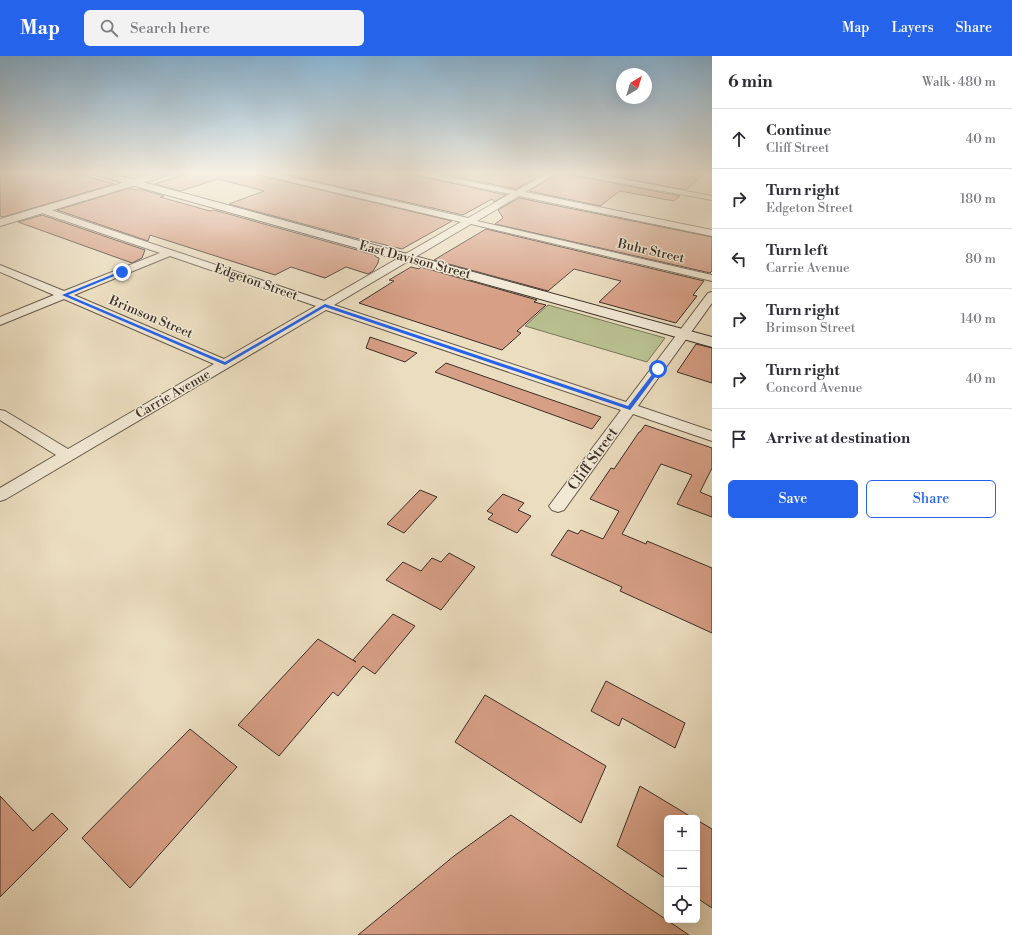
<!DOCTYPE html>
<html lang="en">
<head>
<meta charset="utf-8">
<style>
  :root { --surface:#fff; --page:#f2f2f3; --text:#2b2b33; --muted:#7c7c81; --line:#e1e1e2; --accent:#2563eb }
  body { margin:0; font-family:"Libre Bodoni",serif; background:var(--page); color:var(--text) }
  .controls { position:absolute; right:12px; bottom:12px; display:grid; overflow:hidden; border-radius:6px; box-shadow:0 4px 16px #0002 }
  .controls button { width:36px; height:36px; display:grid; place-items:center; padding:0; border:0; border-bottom:1px solid var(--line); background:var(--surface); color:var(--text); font:20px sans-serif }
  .compass { position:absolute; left:616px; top:12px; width:36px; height:36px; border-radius:50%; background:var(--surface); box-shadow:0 4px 16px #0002; rotate:38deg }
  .stop { position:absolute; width:12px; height:12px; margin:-9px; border:3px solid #2563eb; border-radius:50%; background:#fff }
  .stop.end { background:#2563eb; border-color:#fff; box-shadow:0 1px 4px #0008 }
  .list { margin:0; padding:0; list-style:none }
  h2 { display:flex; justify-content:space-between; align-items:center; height:52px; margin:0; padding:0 16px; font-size:17px }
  h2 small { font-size:13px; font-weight:400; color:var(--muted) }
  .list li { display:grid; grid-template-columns:26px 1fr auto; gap:12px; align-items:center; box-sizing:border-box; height:60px; padding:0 16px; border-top:1px solid var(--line) }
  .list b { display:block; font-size:15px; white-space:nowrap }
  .list p { margin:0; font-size:13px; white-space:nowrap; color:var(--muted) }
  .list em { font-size:13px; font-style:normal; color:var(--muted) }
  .actions { display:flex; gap:8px; padding:12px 16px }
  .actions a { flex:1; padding:9px 0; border:1px solid var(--accent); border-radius:6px; text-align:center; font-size:14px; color:var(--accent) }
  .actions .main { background:var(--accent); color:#fff }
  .icon { flex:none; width:22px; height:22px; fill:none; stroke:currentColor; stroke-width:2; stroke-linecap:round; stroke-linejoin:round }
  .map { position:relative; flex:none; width:712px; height:879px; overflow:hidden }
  header { display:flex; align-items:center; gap:24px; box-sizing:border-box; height:56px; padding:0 20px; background:var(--accent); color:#fff }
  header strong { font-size:19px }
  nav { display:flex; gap:22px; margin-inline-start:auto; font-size:14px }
  .search { width:280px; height:36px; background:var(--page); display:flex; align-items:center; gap:10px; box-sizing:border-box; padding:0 14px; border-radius:6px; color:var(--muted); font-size:15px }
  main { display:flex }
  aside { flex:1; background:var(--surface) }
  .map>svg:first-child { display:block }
  .green { fill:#b9c090; stroke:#7a785b }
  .building { fill:#d79f86; stroke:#3a2f26 }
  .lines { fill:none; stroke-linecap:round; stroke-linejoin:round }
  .minor-casing { stroke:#665a4c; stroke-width:2 }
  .tertiary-casing { stroke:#665a4c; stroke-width:2 }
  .secondary-casing { stroke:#3a2f26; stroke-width:2 }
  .minor { fill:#f2e9d5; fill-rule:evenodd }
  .tertiary { fill:#f2e9d5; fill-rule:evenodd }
  .secondary { fill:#f2e9d5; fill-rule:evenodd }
  .route { fill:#2563eb }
  .labels { text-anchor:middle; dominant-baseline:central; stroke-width:3; stroke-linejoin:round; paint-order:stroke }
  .far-street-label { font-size:13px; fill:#3a2f26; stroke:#f2e9d5 }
  .street-label { font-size:15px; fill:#3a2f26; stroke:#f2e9d5 }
</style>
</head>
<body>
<header>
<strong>Map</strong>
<div class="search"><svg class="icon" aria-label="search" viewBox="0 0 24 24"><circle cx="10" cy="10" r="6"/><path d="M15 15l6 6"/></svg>Search here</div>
<nav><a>Map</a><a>Layers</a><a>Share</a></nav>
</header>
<main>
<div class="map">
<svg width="712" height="879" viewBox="0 0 712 879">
  <rect width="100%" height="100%" fill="#ebddbf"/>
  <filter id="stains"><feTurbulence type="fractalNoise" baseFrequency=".005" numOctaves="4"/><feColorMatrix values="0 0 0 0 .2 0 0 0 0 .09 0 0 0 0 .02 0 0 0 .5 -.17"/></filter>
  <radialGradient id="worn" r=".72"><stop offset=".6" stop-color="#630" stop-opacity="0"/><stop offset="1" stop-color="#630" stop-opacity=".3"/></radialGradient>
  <path class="green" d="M 548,249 L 665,282 L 647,306 L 525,270 Z"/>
  <g class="building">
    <path d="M 0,116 L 72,116 L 114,128 L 3,161 L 0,160 Z"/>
    <path d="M 193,116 L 253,116 L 258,119 L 452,165 L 402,193 L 369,185 L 370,186 L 229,148 L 264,135 L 218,123 L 180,135 L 155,128 Z"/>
    <path d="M 275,116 L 409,116 L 414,119 L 506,139 L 494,146 L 492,143 L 463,159 Z"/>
    <path d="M 432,116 L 546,116 L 516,133 Z"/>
    <path d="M 559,116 L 566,116 L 571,119 L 680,140 L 674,145 L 620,135 L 600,150 L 529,135 Z"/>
    <path d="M 591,116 L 706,116 L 686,134 Z"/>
    <path d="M 130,132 L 136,134 L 140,133 L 164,140 L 160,141 L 210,155 L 214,154 L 375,199 L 376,201 L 379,202 L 378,207 L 373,215 L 368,218 L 346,211 L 325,222 L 291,211 L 275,219 L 150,179 L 148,185 L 57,154 Z"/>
    <path d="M 519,142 L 712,181 L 712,215 L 710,217 L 495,168 L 503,162 L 498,154 Z"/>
    <path d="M 42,159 L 145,194 L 142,202 L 132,207 L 18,166 Z"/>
    <path d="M 486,173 L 704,225 L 693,239 L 697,240 L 676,267 L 599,246 L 621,225 L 613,223 L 574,213 L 548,235 L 434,204 Z"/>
    <path d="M 411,211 L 419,213 L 421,211 L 537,244 L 534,246 L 546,249 L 517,275 L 521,277 L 502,294 L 359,247 L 394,225 L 389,224 Z"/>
    <path d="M 370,281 L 417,297 L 405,306 L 366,292 Z"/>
    <path d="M 696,288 L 712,292 L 712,327 L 677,316 Z"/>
    <path d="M 446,307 L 483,320 L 601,361 L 592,373 L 435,316 Z"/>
    <path d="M 645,369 L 712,392 L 712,412 L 700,436 L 712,441 L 712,461 L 677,448 L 692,419 L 661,408 L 622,478 L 646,488 L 647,485 L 712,512 L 712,577 L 620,535 L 622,531 L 551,499 L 568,474 L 578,478 L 581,474 L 603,483 L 619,455 L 590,443 L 611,412 L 614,413 L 639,376 L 640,376 Z"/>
    <path d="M 420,434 L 437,441 L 404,477 L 387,468 Z"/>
    <path d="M 503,438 L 524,447 L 518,454 L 531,460 L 517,477 L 488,463 L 493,458 L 487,455 Z"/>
    <path d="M 449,497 L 475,511 L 441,554 L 386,524 L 403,506 L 421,515 L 432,502 L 441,506 Z"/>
    <path d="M 393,558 L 415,570 L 375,618 L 363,610 L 338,640 L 333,636 L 279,700 L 238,669 L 318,583 L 356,606 L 353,604 Z"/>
    <path d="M 606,625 L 685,667 L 675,692 L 622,662 L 619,670 L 591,655 Z"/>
    <path d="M 485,639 L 606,710 L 581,767 L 455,686 Z"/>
    <path d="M 190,673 L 237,711 L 130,832 L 82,782 Z"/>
    <path d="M 640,730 L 693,762 L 667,762 L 667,823 L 617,790 Z"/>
    <path d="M 0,740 L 33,775 L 52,757 L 68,773 L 0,841 Z"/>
    <path d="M 511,759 L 689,879 L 358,879 L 454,800 Z"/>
    <path d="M 697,764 L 712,773 L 712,852 L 697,842 Z"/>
  </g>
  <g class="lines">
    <defs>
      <g id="minor">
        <path d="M 254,116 L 268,116 L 468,162 L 510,138 L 414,118 L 410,116 L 425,116 L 516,135 L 549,116 L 558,116 L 525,136 L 712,174 L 712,180 L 519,140 L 477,165 L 712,219 L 712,225 L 471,168 L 334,249 L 626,346 L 708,237 L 712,236 L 712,247 L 638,350 L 712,375 L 712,385 L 633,358 L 564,454 L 558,456 L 552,454 L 549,450 L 621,354 L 326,254 L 6,443 L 0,445 L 0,432 L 56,399 L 0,364 L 0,354 L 5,355 L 68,393 L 214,308 L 64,243 L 0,269 L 0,261 L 54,239 L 0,216 L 0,209 L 64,235 L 160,197 L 39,156 L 38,154 L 39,152 L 45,152 L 324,245 L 461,166 L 258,118 ZM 170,200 L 316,250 L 224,303 L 74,239 Z"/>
        <path d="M 567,116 L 583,116 L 712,140 L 712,144 L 571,118 Z"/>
      </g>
      <path id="tertiary" d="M 159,116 L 174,116 L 172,118 L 0,170 L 0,163 Z"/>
      <path id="secondary" d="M 90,116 L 106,116 L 712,281 L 712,291 L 92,118 Z"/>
    </defs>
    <use href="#minor" class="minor-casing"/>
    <use href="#tertiary" class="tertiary-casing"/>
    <use href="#secondary" class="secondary-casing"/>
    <use href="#minor" class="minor"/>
    <use href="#tertiary" class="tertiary"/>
    <use href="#secondary" class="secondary"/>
  </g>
  <linearGradient id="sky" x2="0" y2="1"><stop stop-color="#89b6d6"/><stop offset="0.49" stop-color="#f6f0e2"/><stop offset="1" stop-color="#f6f0e2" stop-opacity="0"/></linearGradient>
  <rect width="712" height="239" fill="url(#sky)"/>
  <path class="route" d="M 121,215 L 124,216 L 68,239 L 225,306 L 325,248 L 628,350 L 657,312 L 661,313 L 631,353 L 630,354 L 325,251 L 225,309 L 62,239 Z"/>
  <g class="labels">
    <g class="far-street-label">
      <text transform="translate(651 195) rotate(13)">Buhr Street</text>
      <text transform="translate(415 204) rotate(15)">East Davison Street</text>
      <text transform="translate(256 226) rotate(19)">Edgeton Street</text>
      <text transform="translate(151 261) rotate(23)">Brimson Street</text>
      <text transform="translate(173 338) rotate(-30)">Carrie Avenue</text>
    </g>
    <g class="street-label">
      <text transform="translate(593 403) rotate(-54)">Cliff Street</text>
    </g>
  </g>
  <rect width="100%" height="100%" filter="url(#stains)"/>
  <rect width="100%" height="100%" fill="url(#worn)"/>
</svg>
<div class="controls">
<button>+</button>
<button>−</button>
<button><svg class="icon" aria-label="locate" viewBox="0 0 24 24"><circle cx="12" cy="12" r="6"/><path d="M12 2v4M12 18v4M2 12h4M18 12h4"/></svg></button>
</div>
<svg class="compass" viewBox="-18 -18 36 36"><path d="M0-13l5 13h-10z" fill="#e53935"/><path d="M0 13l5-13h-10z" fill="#7c7c81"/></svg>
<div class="stop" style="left:658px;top:313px"></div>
<div class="stop end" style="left:122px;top:216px"></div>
</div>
<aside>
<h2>6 min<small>Walk · 480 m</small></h2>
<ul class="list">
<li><svg class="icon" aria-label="ahead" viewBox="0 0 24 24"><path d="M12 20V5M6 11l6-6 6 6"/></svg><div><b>Continue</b><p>Cliff Street</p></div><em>40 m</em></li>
<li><svg class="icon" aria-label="right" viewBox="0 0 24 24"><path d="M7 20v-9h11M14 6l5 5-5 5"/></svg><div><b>Turn right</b><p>Edgeton Street</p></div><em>180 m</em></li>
<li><svg class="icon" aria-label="left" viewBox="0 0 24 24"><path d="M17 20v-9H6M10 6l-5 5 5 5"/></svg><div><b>Turn left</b><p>Carrie Avenue</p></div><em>80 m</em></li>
<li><svg class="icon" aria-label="right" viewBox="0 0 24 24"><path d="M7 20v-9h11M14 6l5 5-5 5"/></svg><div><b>Turn right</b><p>Brimson Street</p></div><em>140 m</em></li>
<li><svg class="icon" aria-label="right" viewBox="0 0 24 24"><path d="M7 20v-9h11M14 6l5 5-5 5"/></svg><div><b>Turn right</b><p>Concord Avenue</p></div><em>40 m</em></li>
<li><svg class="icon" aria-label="arrive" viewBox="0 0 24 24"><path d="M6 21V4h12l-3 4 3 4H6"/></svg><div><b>Arrive at destination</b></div></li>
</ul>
<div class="actions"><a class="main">Save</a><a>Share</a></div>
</aside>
</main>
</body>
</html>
